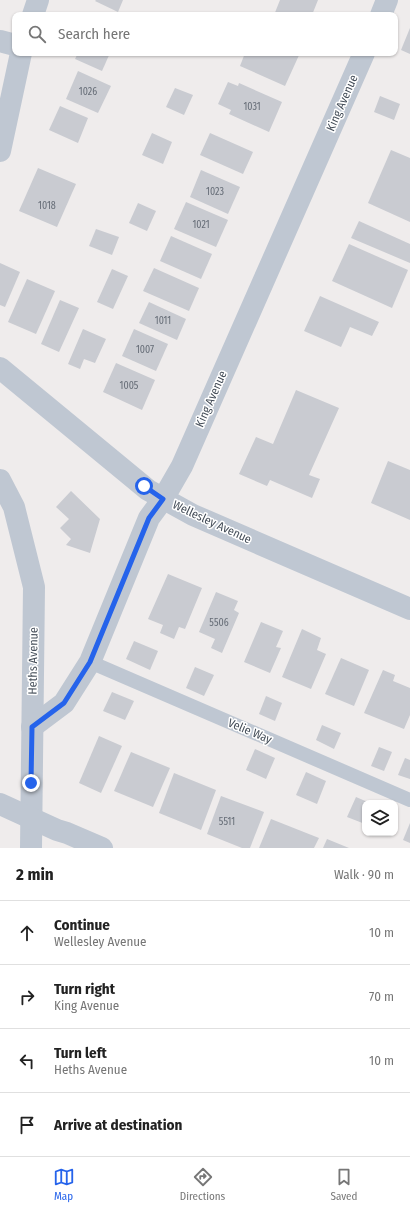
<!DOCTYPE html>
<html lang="en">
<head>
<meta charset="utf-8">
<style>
  :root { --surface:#fff; --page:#f2f2f2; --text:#222; --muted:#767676; --line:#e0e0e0; --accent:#2563eb }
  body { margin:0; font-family:"Fira Sans Condensed",sans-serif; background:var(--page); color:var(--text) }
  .controls { position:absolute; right:12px; bottom:12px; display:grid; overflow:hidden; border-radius:8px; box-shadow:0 1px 3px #0004 }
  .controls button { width:36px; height:36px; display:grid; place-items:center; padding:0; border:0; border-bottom:1px solid var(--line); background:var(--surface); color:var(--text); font:20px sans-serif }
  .stop { position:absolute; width:12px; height:12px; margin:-9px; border:3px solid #2563eb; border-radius:50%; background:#fff }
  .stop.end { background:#2563eb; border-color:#fff; box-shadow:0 1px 4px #0008 }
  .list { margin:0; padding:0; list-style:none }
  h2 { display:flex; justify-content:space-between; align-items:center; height:52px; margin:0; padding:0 16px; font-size:17px }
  h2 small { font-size:13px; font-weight:400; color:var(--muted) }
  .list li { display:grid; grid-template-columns:26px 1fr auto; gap:12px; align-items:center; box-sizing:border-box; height:64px; padding:0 16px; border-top:1px solid var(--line) }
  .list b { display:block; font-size:15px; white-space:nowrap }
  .list p { margin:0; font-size:13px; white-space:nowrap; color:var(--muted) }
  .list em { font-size:13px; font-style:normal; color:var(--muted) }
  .icon { flex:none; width:22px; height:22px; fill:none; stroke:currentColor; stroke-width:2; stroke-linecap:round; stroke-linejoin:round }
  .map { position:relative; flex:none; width:410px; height:848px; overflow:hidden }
  .search { position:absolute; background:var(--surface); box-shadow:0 1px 3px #0004; left:12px; right:12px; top:12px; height:44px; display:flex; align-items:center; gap:10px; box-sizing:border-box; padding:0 14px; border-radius:8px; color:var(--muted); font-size:15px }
  .sheet { height:308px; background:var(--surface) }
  nav { display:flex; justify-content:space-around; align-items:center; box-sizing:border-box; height:56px; border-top:1px solid var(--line); background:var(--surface); font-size:11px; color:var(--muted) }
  nav a { display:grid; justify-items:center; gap:2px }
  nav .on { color:var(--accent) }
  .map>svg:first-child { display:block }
  .building { fill:#c9cbd1 }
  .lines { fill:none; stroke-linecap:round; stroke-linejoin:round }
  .lane { stroke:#bfc7d2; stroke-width:14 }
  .street { stroke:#bfc7d2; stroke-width:22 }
  .route { stroke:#2563eb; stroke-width:5 }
  .labels { text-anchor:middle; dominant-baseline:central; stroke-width:3; stroke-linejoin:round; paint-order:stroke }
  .number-label { font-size:10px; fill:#666d77 }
  .street-label { font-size:12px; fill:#454e59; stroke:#fff }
</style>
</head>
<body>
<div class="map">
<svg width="410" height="848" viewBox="0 0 410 848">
  <rect width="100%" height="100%" fill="#efecec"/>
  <g class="building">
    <path d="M 96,0 L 123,0 L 118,12 L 95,1 Z"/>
    <path d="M 280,0 L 318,0 L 312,15 L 274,15 Z"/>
    <path d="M 410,28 L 410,54 L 401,50 Z"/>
    <path d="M 78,53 L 110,53 L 102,71 L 75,59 Z"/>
    <path d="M 245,53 L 300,53 L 285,86 L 240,66 Z"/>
    <path d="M 78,71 L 111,86 L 98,113 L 66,99 Z"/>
    <path d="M 228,82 L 238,86 L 239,83 L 282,102 L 269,132 L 229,114 L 231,110 L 218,104 Z"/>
    <path d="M 175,88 L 193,95 L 184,115 L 166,107 Z"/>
    <path d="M 380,96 L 400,104 L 394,120 L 374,112 Z"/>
    <path d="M 60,106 L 88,118 L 78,143 L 49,130 Z"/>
    <path d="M 152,133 L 172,142 L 163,164 L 142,155 Z"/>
    <path d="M 210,133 L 253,152 L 243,174 L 200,155 Z"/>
    <path d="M 391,150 L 410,158 L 410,222 L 368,203 Z"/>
    <path d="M 38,168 L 76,184 L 57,227 L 19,211 Z"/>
    <path d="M 201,170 L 240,187 L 228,214 L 190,197 Z"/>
    <path d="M 186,202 L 228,220 L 216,247 L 174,229 Z"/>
    <path d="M 138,203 L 156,211 L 147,231 L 129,223 Z"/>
    <path d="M 359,221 L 410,244 L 410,263 L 351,238 Z"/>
    <path d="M 96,229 L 119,237 L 112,255 L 89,246 Z"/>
    <path d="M 171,236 L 212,254 L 201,279 L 160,261 Z"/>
    <path d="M 349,244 L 408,270 L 392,308 L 332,281 Z"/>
    <path d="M 0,263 L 20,272 L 5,307 L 0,305 Z"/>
    <path d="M 154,268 L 199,288 L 189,311 L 143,291 Z"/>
    <path d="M 112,269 L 128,276 L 113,309 L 97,302 Z"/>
    <path d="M 27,279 L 55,291 L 36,334 L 8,322 Z"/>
    <path d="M 320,296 L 379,322 L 372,336 L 350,327 L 341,347 L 304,331 Z"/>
    <path d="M 60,300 L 79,308 L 59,352 L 41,344 Z"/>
    <path d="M 149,302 L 186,319 L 177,340 L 139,323 Z"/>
    <path d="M 83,329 L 106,339 L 95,363 L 84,359 L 80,369 L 68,364 Z"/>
    <path d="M 134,329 L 168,344 L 156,371 L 122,356 Z"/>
    <path d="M 116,363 L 155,380 L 142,410 L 103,392 Z"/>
    <path d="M 296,390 L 339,408 L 309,475 L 320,479 L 312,498 L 270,480 L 267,486 L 239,474 L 256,437 L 273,444 Z"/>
    <path d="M 388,461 L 410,470 L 410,520 L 371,503 Z"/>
    <path d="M 71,491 L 100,519 L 90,553 L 66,545 L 71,539 L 60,528 L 69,519 L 56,507 Z"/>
    <path d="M 168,574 L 202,588 L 185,629 L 179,627 L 174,639 L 160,633 L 163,625 L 148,619 Z"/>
    <path d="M 216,592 L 238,601 L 234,610 L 239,613 L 222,653 L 211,648 L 215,639 L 199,632 Z"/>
    <path d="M 261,622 L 283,631 L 276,647 L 281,648 L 270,673 L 244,662 Z"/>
    <path d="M 302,629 L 321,638 L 317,650 L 326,654 L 311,689 L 282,677 Z"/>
    <path d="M 134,641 L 158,651 L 150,670 L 126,659 Z"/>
    <path d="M 341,658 L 369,670 L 354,706 L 325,694 Z"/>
    <path d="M 195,667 L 214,675 L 204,696 L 186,688 Z"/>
    <path d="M 383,670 L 395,675 L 393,681 L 410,688 L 410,715 L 404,729 L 364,713 Z"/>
    <path d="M 112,692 L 134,701 L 125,720 L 103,711 Z"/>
    <path d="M 266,696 L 282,703 L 275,721 L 259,714 Z"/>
    <path d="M 322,725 L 341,733 L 334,749 L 316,740 Z"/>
    <path d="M 99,736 L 122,746 L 101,793 L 79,783 Z"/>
    <path d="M 379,747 L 392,752 L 384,771 L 371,766 Z"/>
    <path d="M 255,749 L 275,758 L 266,779 L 246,770 Z"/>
    <path d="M 131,752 L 170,768 L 153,807 L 114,791 Z"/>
    <path d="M 405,758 L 410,760 L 410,779 L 398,775 Z"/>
    <path d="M 306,772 L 326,781 L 317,804 L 296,795 Z"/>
    <path d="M 174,773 L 216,790 L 201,830 L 159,813 Z"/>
    <path d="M 221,796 L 264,812 L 250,848 L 242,848 L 207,834 Z"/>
    <path d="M 356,797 L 370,803 L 365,803 L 365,824 L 347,817 Z"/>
    <path d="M 271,819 L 319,838 L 314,848 L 259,848 Z"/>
    <path d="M 410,823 L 410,843 L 403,840 Z"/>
    <path d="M 327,839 L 349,848 L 323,848 Z"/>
  </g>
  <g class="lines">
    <path class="lane" d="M 90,662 L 410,800"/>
    <g class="street">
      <path d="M 33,15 L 38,0"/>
      <path d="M 381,15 L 387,0"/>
      <path d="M 0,41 L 15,45"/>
      <path d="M 0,151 L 21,53"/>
      <path d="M 0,368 L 148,490 L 193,515 L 410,609"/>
      <path d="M 0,480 L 14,507 L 34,587 L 31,848"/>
      <path d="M 32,727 L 64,703 L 90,662 L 149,518 L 163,499 L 182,466 L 364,53"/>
      <path d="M 0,804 L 57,830 L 67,833 L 102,848"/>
    </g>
  </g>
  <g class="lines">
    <path class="route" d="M 31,783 L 32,727 L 64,703 L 90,662 L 149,518 L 163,499 L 144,486"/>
  </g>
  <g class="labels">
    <g class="number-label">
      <text x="88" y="92">1026</text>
      <text x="252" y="107">1031</text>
      <text x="215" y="192">1023</text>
      <text x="47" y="206">1018</text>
      <text x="201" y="225">1021</text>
      <text x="163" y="321">1011</text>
      <text x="145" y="350">1007</text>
      <text x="129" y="386">1005</text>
      <text x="219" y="623">5506</text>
      <text x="227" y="822">5511</text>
    </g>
    <g class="street-label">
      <text transform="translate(342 103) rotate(-66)">King Avenue</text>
      <text transform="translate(211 399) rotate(-66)">King Avenue</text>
      <text transform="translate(212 522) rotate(25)">Wellesley Avenue</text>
      <text transform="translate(33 661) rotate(-89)">Heths Avenue</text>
      <text transform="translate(250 731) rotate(23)">Velie Way</text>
    </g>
  </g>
</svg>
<div class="controls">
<button><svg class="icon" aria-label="layers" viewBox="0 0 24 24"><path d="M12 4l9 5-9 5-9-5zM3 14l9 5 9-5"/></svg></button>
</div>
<div class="stop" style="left:144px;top:486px"></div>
<div class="stop end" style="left:31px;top:783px"></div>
<div class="search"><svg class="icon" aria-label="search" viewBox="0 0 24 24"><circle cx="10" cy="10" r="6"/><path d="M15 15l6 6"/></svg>Search here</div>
</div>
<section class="sheet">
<h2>2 min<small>Walk · 90 m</small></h2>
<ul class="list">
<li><svg class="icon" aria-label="ahead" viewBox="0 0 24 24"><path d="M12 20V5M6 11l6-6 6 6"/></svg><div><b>Continue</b><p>Wellesley Avenue</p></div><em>10 m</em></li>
<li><svg class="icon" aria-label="right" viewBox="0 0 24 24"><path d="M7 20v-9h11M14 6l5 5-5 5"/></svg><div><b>Turn right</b><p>King Avenue</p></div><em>70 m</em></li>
<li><svg class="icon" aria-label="left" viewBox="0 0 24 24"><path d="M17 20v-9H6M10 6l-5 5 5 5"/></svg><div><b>Turn left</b><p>Heths Avenue</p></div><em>10 m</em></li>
<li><svg class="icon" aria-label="arrive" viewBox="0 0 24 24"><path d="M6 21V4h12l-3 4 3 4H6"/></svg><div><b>Arrive at destination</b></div></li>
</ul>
</section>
<nav>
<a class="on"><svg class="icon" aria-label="map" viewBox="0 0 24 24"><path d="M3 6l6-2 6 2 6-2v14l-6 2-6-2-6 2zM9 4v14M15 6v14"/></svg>Map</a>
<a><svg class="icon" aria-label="directions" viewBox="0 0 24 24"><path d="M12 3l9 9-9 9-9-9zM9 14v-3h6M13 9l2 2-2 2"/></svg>Directions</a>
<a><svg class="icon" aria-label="saved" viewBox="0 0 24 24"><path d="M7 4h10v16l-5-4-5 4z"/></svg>Saved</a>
</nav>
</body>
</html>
